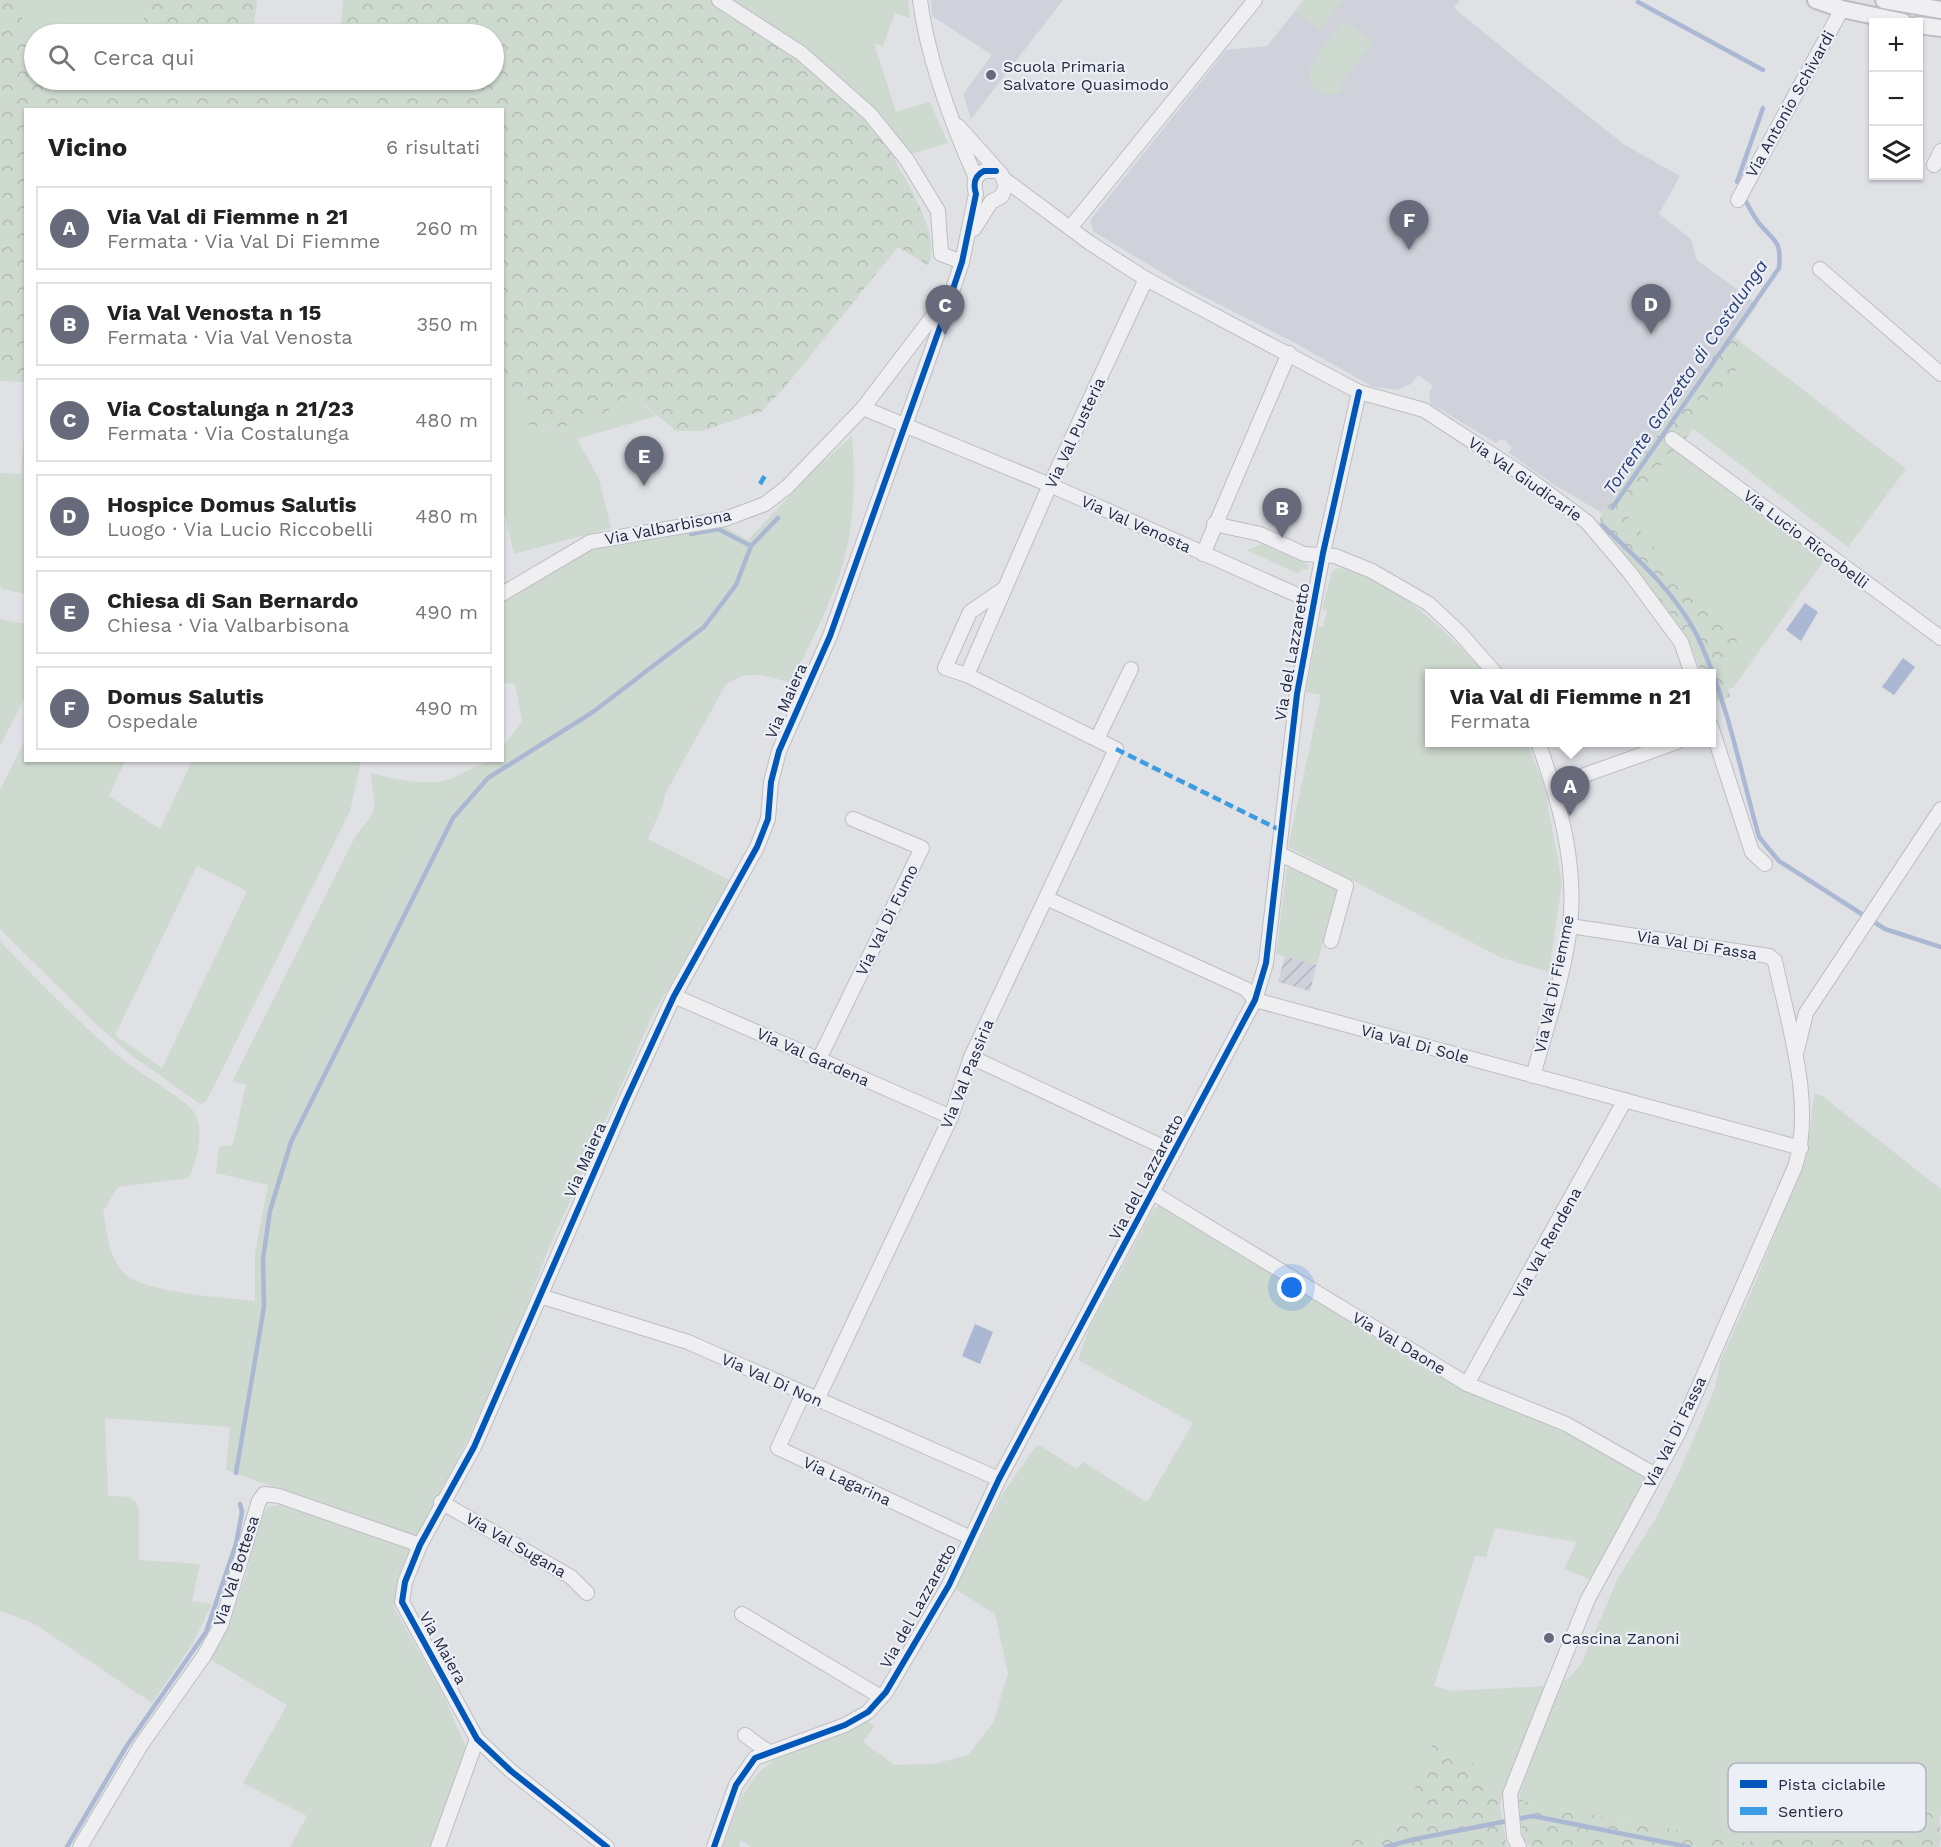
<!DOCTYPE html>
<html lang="it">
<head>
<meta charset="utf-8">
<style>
  :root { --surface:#fff; --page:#f2f2f2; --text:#222; --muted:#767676; --line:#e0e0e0; --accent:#666a7a }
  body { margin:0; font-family:"Work Sans",sans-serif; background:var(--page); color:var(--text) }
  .controls { position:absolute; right:18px; top:18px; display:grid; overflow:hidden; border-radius:0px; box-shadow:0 2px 4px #0004 }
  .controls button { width:54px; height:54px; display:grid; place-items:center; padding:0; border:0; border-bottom:2px solid var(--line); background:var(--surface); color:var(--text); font:30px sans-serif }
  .you { position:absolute; left:1292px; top:1288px; width:21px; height:21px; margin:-15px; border:4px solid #fff; border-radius:50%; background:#1a73e8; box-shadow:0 0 0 9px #1a73e833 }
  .badge { display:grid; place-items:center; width:39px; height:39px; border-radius:50%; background:var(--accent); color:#fff; font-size:20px; font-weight:700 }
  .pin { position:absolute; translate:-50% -50px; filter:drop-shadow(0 2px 3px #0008) }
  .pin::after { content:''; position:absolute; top:32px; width:21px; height:18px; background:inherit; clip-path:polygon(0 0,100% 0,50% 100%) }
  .popup { position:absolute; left:1425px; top:669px; width:291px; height:78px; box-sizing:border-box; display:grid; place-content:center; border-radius:0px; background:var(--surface); filter:drop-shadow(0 2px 4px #0005); font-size:20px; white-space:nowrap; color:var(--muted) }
  .popup b { font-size:22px; color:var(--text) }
  .popup::after { content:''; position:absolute; left:50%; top:100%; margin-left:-12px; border:12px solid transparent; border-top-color:var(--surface) }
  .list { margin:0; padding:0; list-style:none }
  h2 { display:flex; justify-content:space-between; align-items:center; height:78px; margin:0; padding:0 24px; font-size:26px }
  h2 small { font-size:20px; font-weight:400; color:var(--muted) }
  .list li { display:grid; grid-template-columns:39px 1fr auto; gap:18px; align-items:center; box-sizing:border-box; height:84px; margin:0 12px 12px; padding:0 12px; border:2px solid var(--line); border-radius:0px }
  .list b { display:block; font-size:22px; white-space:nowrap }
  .list p { margin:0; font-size:20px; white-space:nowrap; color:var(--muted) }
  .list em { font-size:20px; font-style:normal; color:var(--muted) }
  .icon { flex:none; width:33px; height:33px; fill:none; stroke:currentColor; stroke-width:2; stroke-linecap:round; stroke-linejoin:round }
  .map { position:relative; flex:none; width:1941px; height:1847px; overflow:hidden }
  .search { position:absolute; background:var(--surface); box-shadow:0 2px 4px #0004; left:24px; top:24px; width:480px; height:66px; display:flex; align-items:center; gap:15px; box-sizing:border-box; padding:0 21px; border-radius:33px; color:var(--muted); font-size:22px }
  .panel { position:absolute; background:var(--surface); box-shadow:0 2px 4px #0004; left:24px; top:108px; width:480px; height:654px; border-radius:0px }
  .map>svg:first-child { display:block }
  .built { fill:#d0d2db }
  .industrial { fill:url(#industrial-furrows) }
  .green { fill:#ced9cf; fill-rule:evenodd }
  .forest { fill:url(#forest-crowns) }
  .water { fill:#abb8d4 }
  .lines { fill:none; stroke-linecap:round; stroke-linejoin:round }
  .stream { stroke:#abb8d4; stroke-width:4.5 }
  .minor-casing { stroke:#bdbec3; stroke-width:16 }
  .tertiary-casing { stroke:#bdbec3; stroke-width:20 }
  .minor { stroke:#efeff2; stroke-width:14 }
  .tertiary { stroke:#efeff2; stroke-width:16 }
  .quiet { stroke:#3c9ce3; stroke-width:4.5; stroke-dasharray:9 4.5; stroke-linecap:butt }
  .cycleway-casing { stroke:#eceff6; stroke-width:10 }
  .cycleway { stroke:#0057b8; stroke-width:6 }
  .poi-dot { fill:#666a7a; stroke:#eceff6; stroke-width:2 }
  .labels { text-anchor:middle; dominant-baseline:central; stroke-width:4.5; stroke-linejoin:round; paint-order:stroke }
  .poi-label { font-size:16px; fill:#252a40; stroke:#eceff6; text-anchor:start }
  .street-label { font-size:16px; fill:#252a40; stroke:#eceff6 }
  .water-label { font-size:18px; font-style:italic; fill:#2c4177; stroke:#eceff6 }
  .key { fill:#eceff6; stroke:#b0b4bf; stroke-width:1.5 }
  .key-label { font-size:16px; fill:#252a40 }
</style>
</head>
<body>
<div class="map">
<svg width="1941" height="1847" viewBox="0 0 1941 1847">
  <defs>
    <pattern id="industrial-furrows" width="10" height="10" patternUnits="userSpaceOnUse" patternTransform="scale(1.5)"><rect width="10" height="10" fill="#d0d2db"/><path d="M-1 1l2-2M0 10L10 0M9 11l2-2" fill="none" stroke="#b2b4bd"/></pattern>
    <pattern id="forest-crowns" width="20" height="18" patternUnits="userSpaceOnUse" patternTransform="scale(1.5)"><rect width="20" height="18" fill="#ced9cf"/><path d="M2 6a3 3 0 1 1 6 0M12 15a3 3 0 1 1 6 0" fill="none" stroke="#b1bab3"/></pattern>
  </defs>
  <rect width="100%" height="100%" fill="#e0e1e5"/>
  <g class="built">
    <path d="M 931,0 L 1063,0 L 971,119 L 963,94 L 992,55 L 932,16 Z"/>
    <path d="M 1304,0 L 1460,0 L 1454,8 L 1525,66 L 1625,145 L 1680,176 L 1659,214 L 1691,239 L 1697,260 L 1753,301 L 1602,513 L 1553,484 L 1509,453 L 1512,448 L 1505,440 L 1499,440 L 1496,443 L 1431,404 L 1429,393 L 1433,386 L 1418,375 L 1411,384 L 1398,390 L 1373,387 L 1295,343 L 1189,289 L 1094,232 L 1090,222 L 1092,218 L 1226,50 L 1267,46 Z"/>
  </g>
  <path class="industrial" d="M 1285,956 L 1317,965 L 1310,991 L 1278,982 Z"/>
  <g class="green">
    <path d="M 15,0 L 155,0 L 134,34 L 34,34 L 34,47 Z"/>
    <path d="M 737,0 L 908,0 L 910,18 L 895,13 L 883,46 L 874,43 L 896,112 L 930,102 L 948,143 L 907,155 L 774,28 Z"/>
    <path d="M 1304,0 L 1343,0 L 1319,30 L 1295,11 Z"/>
    <path d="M 1344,20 L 1373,43 L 1338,87 L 1343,91 C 1321,103 1301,83 1313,61 L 1316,63 L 1318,60 L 1315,57 Z"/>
    <path d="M 1746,346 L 1906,469 L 1848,547 L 1692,428 L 1739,366 L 1737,361 Z"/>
    <path d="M 502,384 L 524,390 L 529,407 L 529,425 C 565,434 604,417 631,394 L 656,416 L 577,439 L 599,479 L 611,528 L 514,554 L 503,509 Z"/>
    <path d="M 25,417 L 26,594 L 25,594 L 3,589 L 0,585 L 0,473 L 21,474 Z"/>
    <path d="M 852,436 C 856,485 854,536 837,582 C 825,616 807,649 791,683 C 766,676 747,667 725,686 L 665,794 L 663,805 L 648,839 L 731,881 L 653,1014 L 548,1250 L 511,1347 L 457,1461 L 415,1538 L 226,1470 L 230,1427 L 105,1418 L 108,1496 C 122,1497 133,1493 139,1508 L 139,1560 L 200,1564 L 192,1601 L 212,1604 L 192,1645 L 152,1703 L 33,1623 L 0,1611 L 0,941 C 39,982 80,1024 123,1060 C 136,1070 188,1102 194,1112 C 205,1130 197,1160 189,1178 L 118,1187 L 103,1212 C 107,1232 109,1259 124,1273 C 146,1294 224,1297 255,1301 L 255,1253 L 268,1185 L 216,1173 L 219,1147 L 233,1145 L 246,1084 L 232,1082 L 355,837 C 380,804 375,814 371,773 C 393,779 429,787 450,779 C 469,771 481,761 502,760 L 503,747 L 522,721 L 515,684 L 503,683 L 503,603 C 533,587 558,561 590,549 L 723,526 L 748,540 L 813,471 Z"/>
    <path d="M 1674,448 L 1825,559 L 1733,688 L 1727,688 L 1723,667 L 1742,631 L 1709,608 L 1627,516 L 1659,470 L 1666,456 Z"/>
    <path d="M 1262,544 L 1309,565 L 1308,570 L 1302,569 L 1298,574 L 1247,550 Z"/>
    <path d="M 1338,568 C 1390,575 1452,636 1485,673 L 1429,674 L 1429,742 L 1527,743 L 1544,785 L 1562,882 L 1549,972 L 1502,958 L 1288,847 L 1321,695 L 1306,692 L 1318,627 L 1323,627 L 1327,611 L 1322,609 L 1332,571 Z"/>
    <path d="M 0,619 L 26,624 L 25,697 L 0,746 Z"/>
    <path d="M 25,740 L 26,760 L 125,761 L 109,796 L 160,829 L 192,761 L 361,761 L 350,811 L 206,1102 L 200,1104 L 131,1055 L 96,1024 L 0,929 L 0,790 ZM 197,866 L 247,891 L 162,1068 L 115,1035 Z"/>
    <path d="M 1287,867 L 1337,890 L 1317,965 L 1276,954 Z"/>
    <path d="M 1814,1094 L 1821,1095 L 1941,1189 L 1941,1816 L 1876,1777 L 1852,1776 L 1832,1787 L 1798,1824 L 1773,1839 L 1746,1842 L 1531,1804 L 1518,1798 L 1559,1684 L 1572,1675 L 1581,1664 L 1618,1578 L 1657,1516 L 1681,1468 L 1715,1388 L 1721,1359 L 1753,1288 L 1807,1154 Z"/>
    <path d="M 1160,1204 L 1420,1366 C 1492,1406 1571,1431 1643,1471 L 1646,1484 L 1591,1580 L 1564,1569 L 1577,1542 L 1495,1528 L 1486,1557 L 1475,1556 L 1434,1686 L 1452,1691 L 1546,1686 L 1503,1792 C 1484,1783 1492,1781 1480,1769 C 1467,1755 1450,1750 1432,1745 L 1414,1790 L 1408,1818 L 1371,1844 L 1341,1847 L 751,1847 L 741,1840 L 739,1847 L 723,1847 C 734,1810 748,1771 786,1753 C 794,1749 804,1748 812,1745 C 832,1739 850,1730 868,1721 L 874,1727 L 863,1742 L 895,1765 L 933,1764 L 968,1755 L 993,1723 L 1008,1674 L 995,1614 L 955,1589 L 1002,1495 L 1035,1447 L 1039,1445 L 1077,1469 L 1083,1462 L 1147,1502 L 1193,1423 L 1078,1360 L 1089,1329 L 1153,1210 Z"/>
    <path d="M 279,1505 L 408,1546 L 410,1550 L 398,1577 L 394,1608 L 443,1694 L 466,1747 L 432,1847 L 290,1847 L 307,1816 L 243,1783 L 287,1705 L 210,1659 L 228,1627 L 244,1581 L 262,1515 L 269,1507 Z"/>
  </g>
  <g class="forest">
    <path d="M 0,0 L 15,0 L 34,47 L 34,80 L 285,80 L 300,87 L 308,80 L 494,80 L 494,34 L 337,34 L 342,18 L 343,0 L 737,0 L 774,28 L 907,155 L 894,159 C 908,185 943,238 928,265 L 898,247 L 785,387 L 762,411 L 702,431 L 676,431 L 631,394 C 604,418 565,434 529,425 L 529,407 L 524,390 L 503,384 L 502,110 L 26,110 L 25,382 L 0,381 Z"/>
    <path d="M 155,0 L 257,0 L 253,34 L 131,34 L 134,34 Z"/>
    <path d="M 1753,301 L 1758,304 L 1735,337 L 1746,346 L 1737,361 L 1739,366 L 1684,441 L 1666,456 L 1659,470 L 1627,516 L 1709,608 L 1742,631 L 1723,667 L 1730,697 L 1714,702 L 1711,674 L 1702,673 L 1687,638 L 1661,601 L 1598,527 L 1602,513 Z"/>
    <path d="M 1432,1745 C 1450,1750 1467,1755 1480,1769 C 1492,1780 1484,1783 1503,1792 L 1500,1807 L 1507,1847 L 1341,1847 L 1345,1846 L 1353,1833 L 1371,1844 L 1408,1818 L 1414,1790 Z"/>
    <path d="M 1852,1776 L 1876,1777 L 1939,1813 L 1941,1839 L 1939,1847 L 1530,1847 L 1523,1838 L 1518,1798 L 1531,1804 L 1746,1842 L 1773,1839 L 1798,1824 L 1832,1787 Z"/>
  </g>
  <g class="water">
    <path d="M 1805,603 L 1818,612 L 1801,641 L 1786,630 Z"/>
    <path d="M 1903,658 L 1915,667 L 1894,695 L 1882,687 Z"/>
    <path d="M 975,1324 L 993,1332 L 980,1364 L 962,1356 Z"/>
  </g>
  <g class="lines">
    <g class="stream">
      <path d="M 1638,2 L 1763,70"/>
      <path d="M 1737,182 L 1763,108"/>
      <path d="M 1612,508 L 1779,268 C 1782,239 1774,242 1758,222 C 1753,215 1749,207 1745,200"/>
      <path d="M 1602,525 C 1638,559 1681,598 1701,644 C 1728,705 1741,773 1759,837 L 1779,861 L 1885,929 L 1941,947"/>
      <path d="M 691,534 L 718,529 L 751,546"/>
      <path d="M 236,1473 L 264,1307 L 263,1259 L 270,1211 L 291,1142 L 453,818 L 488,778 L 593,712 L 704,627 L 736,585 L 751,546 L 778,518"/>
      <path d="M 67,1847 L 126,1747 L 206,1632 L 236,1544 L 242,1512 L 240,1504"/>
      <path d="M 1386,1847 L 1415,1839 L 1533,1816 L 1689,1847"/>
    </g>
    <defs>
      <g id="minor">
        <path d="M 719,0 L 801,53 L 870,114 L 907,160 L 938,211 L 941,254 L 962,262"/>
        <path d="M 920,0 C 928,61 951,122 976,178"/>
        <path d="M 958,126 L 1001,174 L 1006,185 L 1002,196 L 991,202 L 974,229"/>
        <path d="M 1934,165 L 1941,151"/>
        <path d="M 1004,179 L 1090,243 L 1146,279 L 1359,392 L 1424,410 L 1528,478 L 1587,522 L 1630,573 L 1681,642 L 1692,674"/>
        <path d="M 1738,200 L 1842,9"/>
        <path d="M 1070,228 L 1255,0"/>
        <path d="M 1820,269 L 1941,374"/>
        <path d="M 863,408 L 946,299"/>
        <path d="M 1672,439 L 1941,638"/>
        <path d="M 1214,524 L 1260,534 L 1304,554 L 1335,556 L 1372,571 L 1429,604 L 1459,632 L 1496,674"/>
        <path d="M 1203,554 L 1289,353"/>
        <path d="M 502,594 L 590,542 L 725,519 L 765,504 L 787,487 L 863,408 L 1050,485 L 1313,602"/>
        <path d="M 967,675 L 945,668 L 970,612 L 1005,588"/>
        <path d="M 1711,726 L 1752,852 L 1765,864"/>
        <path d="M 1097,739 L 1131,669"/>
        <path d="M 1554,786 L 1677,742"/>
        <path d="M 1280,854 L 1346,886 L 1331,941"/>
        <path d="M 1046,898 L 1246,989 L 1255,1000 L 1801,1148"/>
        <path d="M 674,996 L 951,1117"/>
        <path d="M 1797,1050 L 1806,1013 L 1941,809"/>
        <path d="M 971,1057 L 1174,1152"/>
        <path d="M 819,1059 L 922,848 L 853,819"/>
        <path d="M 1533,1076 C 1546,1029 1565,973 1570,925 C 1577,863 1559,800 1538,742"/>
        <path d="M 1153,1193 L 1467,1384 L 1566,1424 L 1654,1474"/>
        <path d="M 540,1296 L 688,1342 L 999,1479"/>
        <path d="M 1467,1384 L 1625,1100"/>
        <path d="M 803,1394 L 778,1448 L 971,1538"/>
        <path d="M 817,1400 L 951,1117 L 971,1057 L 1116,749 L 967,675 L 1050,485 L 1146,279"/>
        <path d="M 441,1502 L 571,1577 L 587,1593"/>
        <path d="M 742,1614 L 881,1697"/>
        <path d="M 745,1735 L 767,1751"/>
        <path d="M 80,1847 L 141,1745 L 204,1656 L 221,1625 L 259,1501 L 264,1494 L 279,1496 L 420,1545"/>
        <path d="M 438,1847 L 477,1739"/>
        <path d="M 607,1847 L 511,1771 L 477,1739 L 402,1602 L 405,1582 L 420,1545 L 474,1447 L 625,1102 L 674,996 L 757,847 L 768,819 L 771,782 L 779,751 L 830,636 L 944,316 L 962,262 L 976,194 C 973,184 974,176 984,171 L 996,171"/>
        <path d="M 714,1847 L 736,1785 L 755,1758 L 845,1725 L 868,1712 L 886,1692 L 949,1585 L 999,1479 L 1255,1000 L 1266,963 L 1297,694 L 1323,553 L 1359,392"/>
        <path d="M 1519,1847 L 1514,1837 L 1510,1794 L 1549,1695 L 1588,1599 L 1678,1434 L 1795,1167 C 1815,1103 1788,1025 1775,961 L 1769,956 L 1570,926"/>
      </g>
      <g id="tertiary">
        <path d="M 1816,0 L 1842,9 L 1903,22"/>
        <path d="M 1884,0 L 1941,10"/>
        <path d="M 1918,25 L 1941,28"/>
      </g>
    </defs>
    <use href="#minor" class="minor-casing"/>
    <use href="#tertiary" class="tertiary-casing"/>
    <use href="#minor" class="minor"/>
    <use href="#tertiary" class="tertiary"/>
    <g class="quiet">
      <path d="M 760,484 L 766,474"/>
      <path d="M 1116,749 L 1282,831"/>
    </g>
    <defs>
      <g id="cycleway">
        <path d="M 607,1847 L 511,1771 L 477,1739 L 402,1602 L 405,1582 L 420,1545 L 474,1447 L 625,1102 L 674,996 L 757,847 L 768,819 L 771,782 L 779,751 L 830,636 L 944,316 L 962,262 L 976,194 C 973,184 974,176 984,171 L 996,171"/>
        <path d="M 714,1847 L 736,1785 L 755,1758 L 845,1725 L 868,1712 L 886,1692 L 949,1585 L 999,1479 L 1255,1000 L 1266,963 L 1297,694 L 1323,553 L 1359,392"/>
      </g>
    </defs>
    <use href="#cycleway" class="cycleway-casing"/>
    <use href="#cycleway" class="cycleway"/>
  </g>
  <g class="poi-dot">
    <circle cx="991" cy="75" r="6"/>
    <circle cx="1549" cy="1638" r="6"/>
  </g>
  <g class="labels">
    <g class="poi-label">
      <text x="1003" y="66">Scuola Primaria<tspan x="1003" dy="18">Salvatore Quasimodo</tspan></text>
      <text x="1561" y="1638">Cascina Zanoni</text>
    </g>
    <g class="street-label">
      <text transform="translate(1790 104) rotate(-61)">Via Antonio Schivardi</text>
      <text transform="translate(1075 433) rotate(-65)">Via Val Pusteria</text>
      <text transform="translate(1525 479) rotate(35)">Via Val Giudicarie</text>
      <text transform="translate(1136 524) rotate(24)">Via Val Venosta</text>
      <text transform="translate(668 527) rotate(-11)">Via Valbarbisona</text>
      <text transform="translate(1806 539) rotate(37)">Via Lucio Riccobelli</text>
      <text transform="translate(1292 652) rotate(-80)">Via del Lazzaretto</text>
      <text transform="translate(786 701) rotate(-66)">Via Maiera</text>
      <text transform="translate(887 920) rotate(-64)">Via Val Di Fumo</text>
      <text transform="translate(1697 945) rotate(9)">Via Val Di Fassa</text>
      <text transform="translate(1554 984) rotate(-78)">Via Val Di Fiemme</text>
      <text transform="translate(1415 1044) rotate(15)">Via Val Di Sole</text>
      <text transform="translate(813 1057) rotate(24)">Via Val Gardena</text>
      <text transform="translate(967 1074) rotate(-68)">Via Val Passiria</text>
      <text transform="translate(585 1160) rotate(-66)">Via Maiera</text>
      <text transform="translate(1146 1177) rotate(-62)">Via del Lazzaretto</text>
      <text transform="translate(1547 1243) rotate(-61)">Via Val Rendena</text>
      <text transform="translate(1399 1343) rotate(31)">Via Val Daone</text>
      <text transform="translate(772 1380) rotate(24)">Via Val Di Non</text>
      <text transform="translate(1675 1432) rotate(-64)">Via Val Di Fassa</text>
      <text transform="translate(847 1481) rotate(25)">Via Lagarina</text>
      <text transform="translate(516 1545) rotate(30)">Via Val Sugana</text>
      <text transform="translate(236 1571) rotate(-72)">Via Val Bottesa</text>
      <text transform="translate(918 1606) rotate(-61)">Via del Lazzaretto</text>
      <text transform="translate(443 1648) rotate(61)">Via Maiera</text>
    </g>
    <g class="water-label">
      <text transform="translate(1685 377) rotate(-56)">Torrente Garzetta di Costalunga</text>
    </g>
  </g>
  <rect x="1728" y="1763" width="198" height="69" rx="9" class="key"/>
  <rect x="1740" y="1780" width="27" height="8" fill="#0057b8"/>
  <rect x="1740" y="1807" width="27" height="8" fill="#3c9ce3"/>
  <g class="key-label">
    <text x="1778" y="1790">Pista ciclabile</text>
    <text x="1778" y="1817">Sentiero</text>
  </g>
</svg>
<div class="controls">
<button>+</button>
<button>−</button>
<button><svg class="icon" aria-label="layers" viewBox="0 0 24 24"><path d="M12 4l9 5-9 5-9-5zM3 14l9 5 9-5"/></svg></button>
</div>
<div class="you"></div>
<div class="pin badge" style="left:1570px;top:816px">A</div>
<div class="popup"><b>Via Val di Fiemme n 21</b>Fermata</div>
<div class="pin badge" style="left:1282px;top:538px">B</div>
<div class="pin badge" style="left:945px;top:335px">C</div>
<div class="pin badge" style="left:1651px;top:334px">D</div>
<div class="pin badge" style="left:644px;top:486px">E</div>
<div class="pin badge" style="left:1409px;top:250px">F</div>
<div class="search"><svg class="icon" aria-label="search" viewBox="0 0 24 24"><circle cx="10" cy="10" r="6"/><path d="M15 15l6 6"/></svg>Cerca qui</div>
<section class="panel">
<h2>Vicino<small>6 risultati</small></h2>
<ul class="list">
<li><span class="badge">A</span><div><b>Via Val di Fiemme n 21</b><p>Fermata · Via Val Di Fiemme</p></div><em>260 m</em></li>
<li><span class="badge">B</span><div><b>Via Val Venosta n 15</b><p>Fermata · Via Val Venosta</p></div><em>350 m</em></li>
<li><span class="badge">C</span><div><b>Via Costalunga n 21/23</b><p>Fermata · Via Costalunga</p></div><em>480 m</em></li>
<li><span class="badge">D</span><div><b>Hospice Domus Salutis</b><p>Luogo · Via Lucio Riccobelli</p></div><em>480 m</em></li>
<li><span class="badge">E</span><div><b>Chiesa di San Bernardo</b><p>Chiesa · Via Valbarbisona</p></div><em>490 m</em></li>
<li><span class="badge">F</span><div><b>Domus Salutis</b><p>Ospedale</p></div><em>490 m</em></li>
</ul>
</section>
</div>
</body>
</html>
